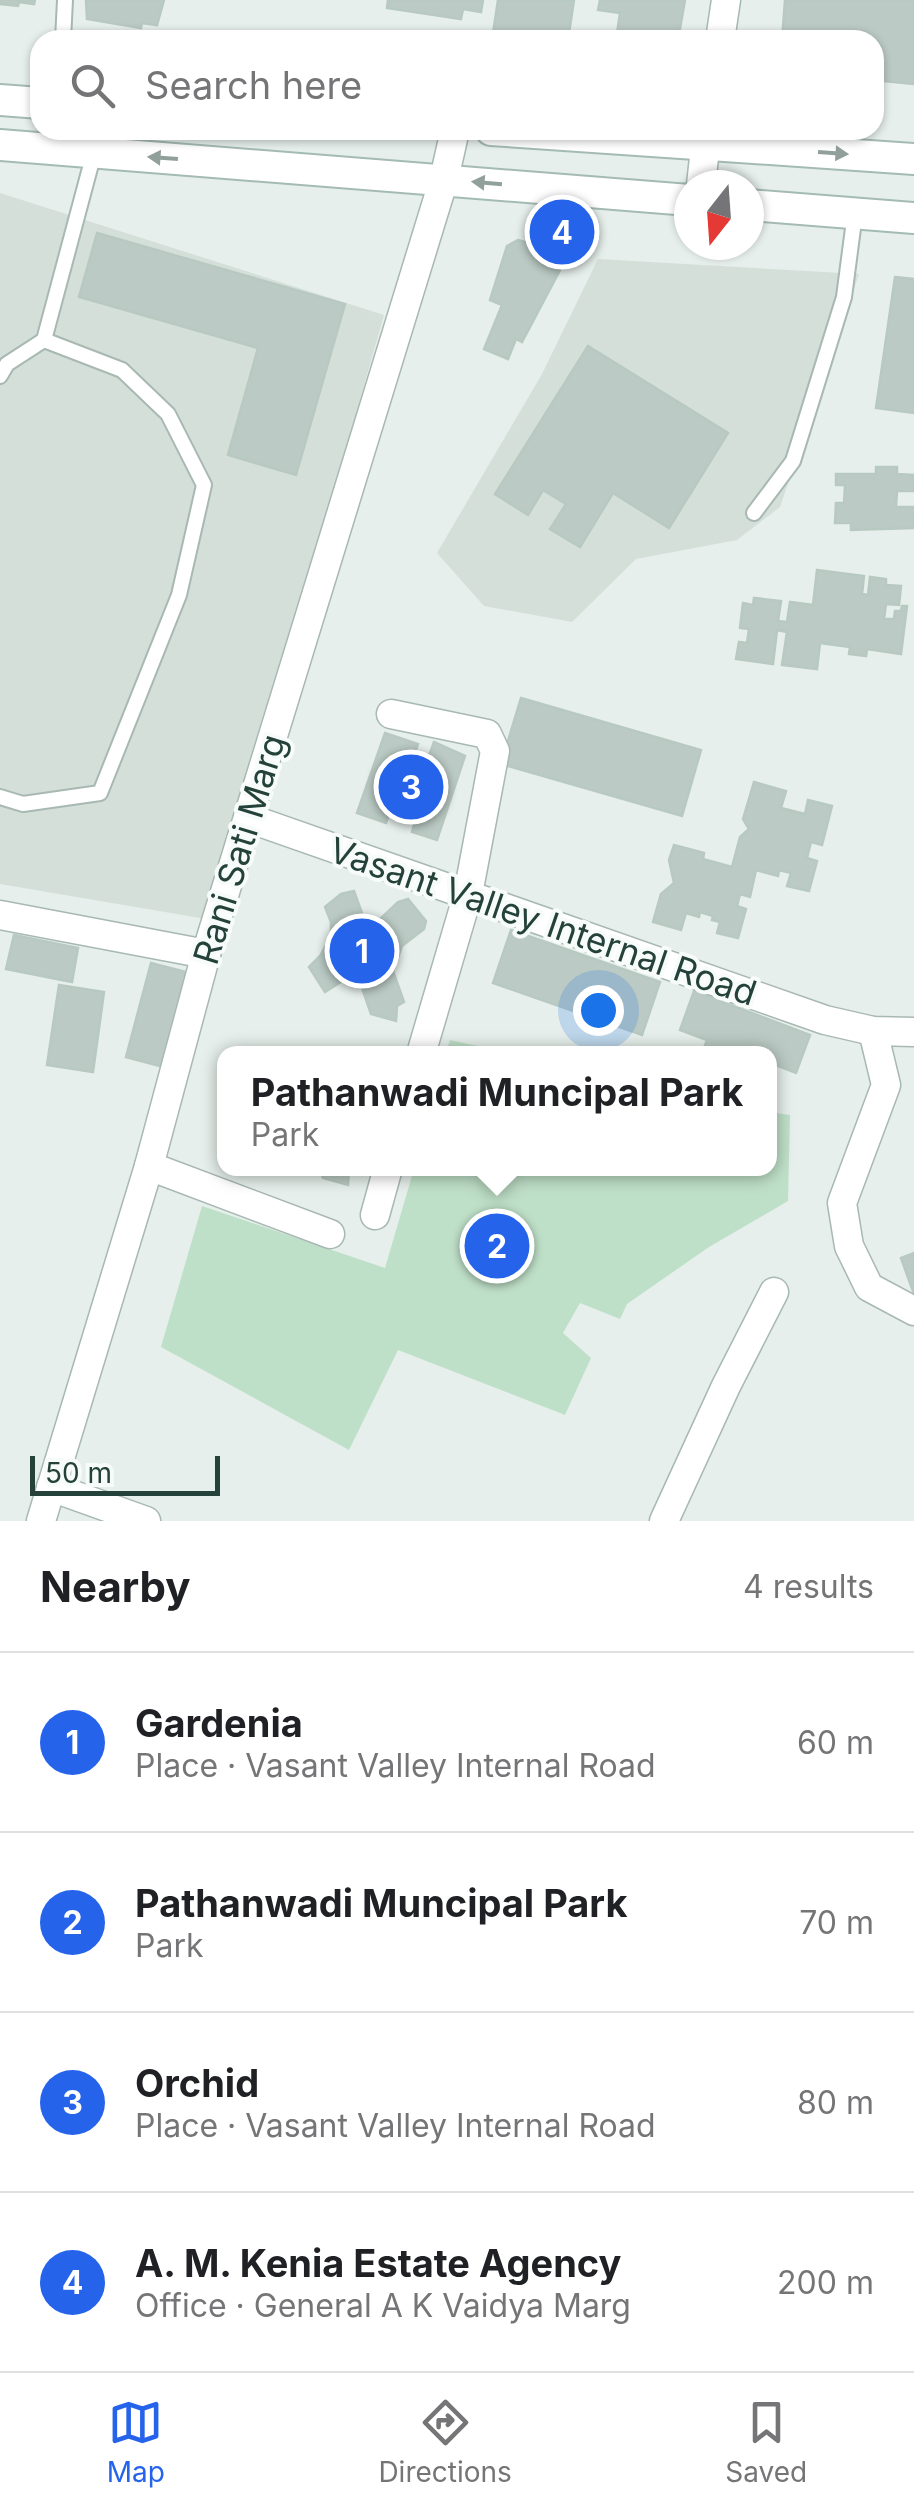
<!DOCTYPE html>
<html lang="en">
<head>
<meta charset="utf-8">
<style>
  :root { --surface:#fff; --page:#f2f2f2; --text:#202124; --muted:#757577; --line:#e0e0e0; --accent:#2563eb }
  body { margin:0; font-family:Inter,sans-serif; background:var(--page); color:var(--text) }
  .compass { position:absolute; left:674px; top:170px; width:90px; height:90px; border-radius:50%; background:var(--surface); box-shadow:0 2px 8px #0004; rotate:197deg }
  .scale { position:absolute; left:30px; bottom:25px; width:190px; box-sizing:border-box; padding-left:10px; border:5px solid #24423a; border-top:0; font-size:28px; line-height:35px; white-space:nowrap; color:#24423a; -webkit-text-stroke:8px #f7fbf9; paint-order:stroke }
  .you { position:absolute; left:598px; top:1010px; width:35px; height:35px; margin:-25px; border:8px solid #fff; border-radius:50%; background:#1a73e8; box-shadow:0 0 0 15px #1a73e833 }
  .badge { display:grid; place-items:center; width:65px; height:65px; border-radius:50%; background:var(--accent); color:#fff; font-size:32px; font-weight:700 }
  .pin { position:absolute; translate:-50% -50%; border:5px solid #fff; box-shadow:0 2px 10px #0006 }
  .popup { position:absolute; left:217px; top:1046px; width:560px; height:130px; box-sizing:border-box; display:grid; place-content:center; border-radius:20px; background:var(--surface); filter:drop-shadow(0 2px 8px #0005); font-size:32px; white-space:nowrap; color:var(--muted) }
  .popup b { font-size:38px; color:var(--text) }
  .popup::after { content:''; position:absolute; left:50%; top:100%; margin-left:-20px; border:20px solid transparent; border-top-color:var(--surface) }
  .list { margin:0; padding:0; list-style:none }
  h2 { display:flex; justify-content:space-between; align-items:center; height:130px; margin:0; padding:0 40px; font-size:42px }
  h2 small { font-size:32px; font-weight:400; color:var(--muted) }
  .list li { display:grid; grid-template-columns:65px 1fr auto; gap:30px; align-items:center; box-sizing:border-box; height:180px; padding:0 40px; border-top:2px solid var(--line) }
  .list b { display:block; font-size:38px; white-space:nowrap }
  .list p { margin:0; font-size:32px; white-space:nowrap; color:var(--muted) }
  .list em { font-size:32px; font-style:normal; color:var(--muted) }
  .icon { flex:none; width:55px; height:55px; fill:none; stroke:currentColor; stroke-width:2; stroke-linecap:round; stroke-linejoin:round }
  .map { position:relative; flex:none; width:914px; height:1521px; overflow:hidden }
  .search { position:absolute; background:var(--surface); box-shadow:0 2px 8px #0004; left:30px; right:30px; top:30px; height:110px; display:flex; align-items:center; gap:25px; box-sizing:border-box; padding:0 35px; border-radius:30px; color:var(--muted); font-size:38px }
  .sheet { height:850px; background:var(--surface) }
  nav { display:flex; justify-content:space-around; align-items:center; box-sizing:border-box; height:140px; border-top:2px solid var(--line); background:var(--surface); font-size:28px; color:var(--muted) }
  nav a { display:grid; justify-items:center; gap:5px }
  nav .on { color:var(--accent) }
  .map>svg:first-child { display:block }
  .built { fill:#d4dfda }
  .green { fill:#bfe0c8 }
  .building { fill:#bbcac4; stroke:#b8c9c2; stroke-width:2.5 }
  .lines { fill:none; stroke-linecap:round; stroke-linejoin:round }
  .service-casing { stroke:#a8b8b2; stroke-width:18 }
  .minor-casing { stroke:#a8b8b2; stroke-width:31 }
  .secondary-casing { stroke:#a4bbb3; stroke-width:34 }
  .service { stroke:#fff; stroke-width:14 }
  .minor { stroke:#fff; stroke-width:28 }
  .secondary { stroke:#fff; stroke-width:30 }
  .oneway { fill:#92a09c }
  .labels { text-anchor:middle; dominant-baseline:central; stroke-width:8; stroke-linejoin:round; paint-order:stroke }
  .street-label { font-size:35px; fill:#24423a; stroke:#f7fbf9 }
</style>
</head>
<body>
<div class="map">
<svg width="914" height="1521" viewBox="0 0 914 1521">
  <rect width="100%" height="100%" fill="#e6efeb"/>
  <g class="built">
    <path d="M 0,193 L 384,315 L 212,920 L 0,884 Z"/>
    <path d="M 598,259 L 859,274 L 780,507 L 737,540 L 636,559 L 572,622 L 484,606 L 437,553 L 542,374 Z"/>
  </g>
  <g class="green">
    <path d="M 450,1040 L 509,1053 L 446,1053 Z"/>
    <path d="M 770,1112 L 790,1115 L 788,1201 L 709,1247 L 627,1304 L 620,1319 L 580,1303 L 563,1333 L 591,1358 L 565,1415 L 398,1350 L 349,1450 L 161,1347 L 202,1206 L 385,1268 L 414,1169 L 770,1168 Z"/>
  </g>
  <g class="building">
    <path d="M 0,0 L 35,0 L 34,4 L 19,2 L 18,6 L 0,4 Z"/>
    <path d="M 86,0 L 164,0 L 157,25 L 142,23 L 141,28 L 87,19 Z"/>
    <path d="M 388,0 L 483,0 L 481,12 L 463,9 L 461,19 L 387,8 Z"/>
    <path d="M 498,0 L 574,0 L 568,40 L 492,40 Z"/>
    <path d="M 600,0 L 685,0 L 678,40 L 616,40 L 620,13 L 598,10 Z"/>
    <path d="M 785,0 L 914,0 L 914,84 L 874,80 L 874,40 L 782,40 Z"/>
    <path d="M 97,233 L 345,304 L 296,475 L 228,455 L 258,348 L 79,297 Z"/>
    <path d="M 518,240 L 545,248 L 560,270 L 522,342 L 516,339 L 508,359 L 484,349 L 502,305 L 490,300 L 507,246 Z"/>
    <path d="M 895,277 L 914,279 L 914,413 L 876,408 Z"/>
    <path d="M 588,346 L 728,433 L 669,528 L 613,493 L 580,547 L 550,529 L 566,504 L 543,490 L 528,515 L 495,494 Z"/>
    <path d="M 876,467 L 897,467 L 897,474 L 914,475 L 914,491 L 897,491 L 896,507 L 914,507 L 914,528 L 851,530 L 851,523 L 835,523 L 836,503 L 844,503 L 845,485 L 836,485 L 836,474 L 876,474 Z"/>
    <path d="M 817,570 L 864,576 L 862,594 L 868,595 L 870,577 L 886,579 L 886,585 L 901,586 L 899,605 L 886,604 L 884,619 L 894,619 L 895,611 L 901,611 L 902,606 L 907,606 L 901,654 L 867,649 L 866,656 L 849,654 L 850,647 L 820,643 L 817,669 L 782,665 L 787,632 L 777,630 L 773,664 L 736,659 L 739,642 L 747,643 L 749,629 L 740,628 L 743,603 L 753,605 L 754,598 L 781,601 L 778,621 L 787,622 L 790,602 L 813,605 Z"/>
    <path d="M 521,698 L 701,750 L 682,816 L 501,764 Z"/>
    <path d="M 385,733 L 418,744 L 414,756 L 427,761 L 434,742 L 465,756 L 437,840 L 412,832 L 415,821 L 390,812 L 386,823 L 357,813 Z"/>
    <path d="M 754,782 L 786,791 L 781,808 L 805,814 L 808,800 L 832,806 L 822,845 L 811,842 L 807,858 L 817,861 L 809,891 L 787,886 L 791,873 L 779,870 L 778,876 L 756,870 L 750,897 L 740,894 L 737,906 L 746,909 L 738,938 L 717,933 L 720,922 L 712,920 L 713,916 L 700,912 L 699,917 L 686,913 L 681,930 L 653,922 L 661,894 L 674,883 L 669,860 L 674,845 L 704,853 L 703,859 L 732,867 L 740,837 L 749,829 L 743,819 Z"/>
    <path d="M 354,891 L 363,916 L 378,921 L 398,902 L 408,899 L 426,921 L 424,929 L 402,946 L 393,971 L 404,1002 L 397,1006 L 396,1021 L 371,1014 L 361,985 L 347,978 L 325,992 L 309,967 L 320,956 L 331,936 L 331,922 L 325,907 L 341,894 Z"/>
    <path d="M 511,930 L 660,982 L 642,1035 L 493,983 Z"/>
    <path d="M 14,935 L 78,948 L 72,982 L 6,969 Z"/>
    <path d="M 151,963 L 197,975 L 171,1069 L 126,1057 Z"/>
    <path d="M 59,985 L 104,992 L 93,1072 L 47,1065 Z"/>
    <path d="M 694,991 L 810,1035 L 796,1073 L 770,1063 L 770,1054 L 702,1054 L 707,1040 L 680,1030 Z"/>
    <path d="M 320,1168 L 353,1168 L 349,1171 L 348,1185 L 323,1178 Z"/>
    <path d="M 914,1253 L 914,1294 L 901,1258 Z"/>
  </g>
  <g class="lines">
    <defs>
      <g id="service">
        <path d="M 63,40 L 65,0"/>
        <path d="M 0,376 L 7,364 L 44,340 L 94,153 L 85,130"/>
        <path d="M 754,513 L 793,461 L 844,297 L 855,213"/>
        <path d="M 0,797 L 23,804 L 100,793 L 179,595 L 204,485 L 168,414 L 122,370 L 44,340"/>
      </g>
      <g id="minor">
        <path d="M 720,40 L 726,0"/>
        <path d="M 701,185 L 707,130"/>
        <path d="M 391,714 L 487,734 L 495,751 L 468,894 L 421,1054"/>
        <path d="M 248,818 L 825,1020 L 873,1031 L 914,1032"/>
        <path d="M 0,915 L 206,954"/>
        <path d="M 873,1031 L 886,1085 L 842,1203 L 849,1246 L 869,1287 L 914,1311"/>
        <path d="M 149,1166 L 330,1234"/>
        <path d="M 375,1215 L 388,1168"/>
        <path d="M 51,1487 L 146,1521"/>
        <path d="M 41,1521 L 149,1166 L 206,954 L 444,179 L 455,130"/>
        <path d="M 664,1521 L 726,1386 L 774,1292"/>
      </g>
      <g id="secondary">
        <path d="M 0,100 L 40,103"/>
        <path d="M 491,130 L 914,159"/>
        <path d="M 0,145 L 689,200"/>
        <path d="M 749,205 L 914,218"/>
      </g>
    </defs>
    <use href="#service" class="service-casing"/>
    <use href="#minor" class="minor-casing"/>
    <use href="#secondary" class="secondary-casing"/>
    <use href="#service" class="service"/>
    <use href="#minor" class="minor"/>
    <use href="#secondary" class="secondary"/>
  </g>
  <defs><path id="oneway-solid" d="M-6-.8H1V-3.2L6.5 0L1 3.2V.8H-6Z" transform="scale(2.5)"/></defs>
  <g class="oneway">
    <use href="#oneway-solid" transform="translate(833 153) rotate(4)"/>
    <use href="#oneway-solid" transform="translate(163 158) rotate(-176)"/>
    <use href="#oneway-solid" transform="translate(487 183) rotate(-175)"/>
  </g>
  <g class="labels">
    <g class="street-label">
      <text transform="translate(239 849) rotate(-73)">Rani Sati Marg</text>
      <text transform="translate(543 921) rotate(19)">Vasant Valley Internal Road</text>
    </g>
  </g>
</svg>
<svg class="compass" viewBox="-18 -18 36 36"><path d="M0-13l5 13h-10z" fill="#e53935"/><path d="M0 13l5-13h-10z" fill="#757577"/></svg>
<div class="scale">50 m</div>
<div class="you"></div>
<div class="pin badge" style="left:362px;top:951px">1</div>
<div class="pin badge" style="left:497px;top:1246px">2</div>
<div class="popup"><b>Pathanwadi Muncipal Park</b>Park</div>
<div class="pin badge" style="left:411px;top:787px">3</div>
<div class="pin badge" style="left:562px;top:232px">4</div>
<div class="search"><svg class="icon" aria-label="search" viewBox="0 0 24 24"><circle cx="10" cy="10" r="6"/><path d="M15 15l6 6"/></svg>Search here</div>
</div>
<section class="sheet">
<h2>Nearby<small>4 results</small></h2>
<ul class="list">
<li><span class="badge">1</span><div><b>Gardenia</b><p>Place · Vasant Valley Internal Road</p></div><em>60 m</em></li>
<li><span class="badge">2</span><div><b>Pathanwadi Muncipal Park</b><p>Park</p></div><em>70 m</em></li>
<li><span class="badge">3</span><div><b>Orchid</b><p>Place · Vasant Valley Internal Road</p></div><em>80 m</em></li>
<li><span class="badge">4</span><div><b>A. M. Kenia Estate Agency</b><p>Office · General A K Vaidya Marg</p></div><em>200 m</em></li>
</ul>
</section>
<nav>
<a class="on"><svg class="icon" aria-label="map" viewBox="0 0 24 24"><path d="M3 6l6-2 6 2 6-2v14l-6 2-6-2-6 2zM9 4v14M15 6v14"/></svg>Map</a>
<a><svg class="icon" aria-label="directions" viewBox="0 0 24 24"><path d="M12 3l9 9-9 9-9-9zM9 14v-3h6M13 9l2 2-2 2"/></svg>Directions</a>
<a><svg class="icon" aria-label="saved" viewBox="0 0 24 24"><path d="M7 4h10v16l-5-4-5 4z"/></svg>Saved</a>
</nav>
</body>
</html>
